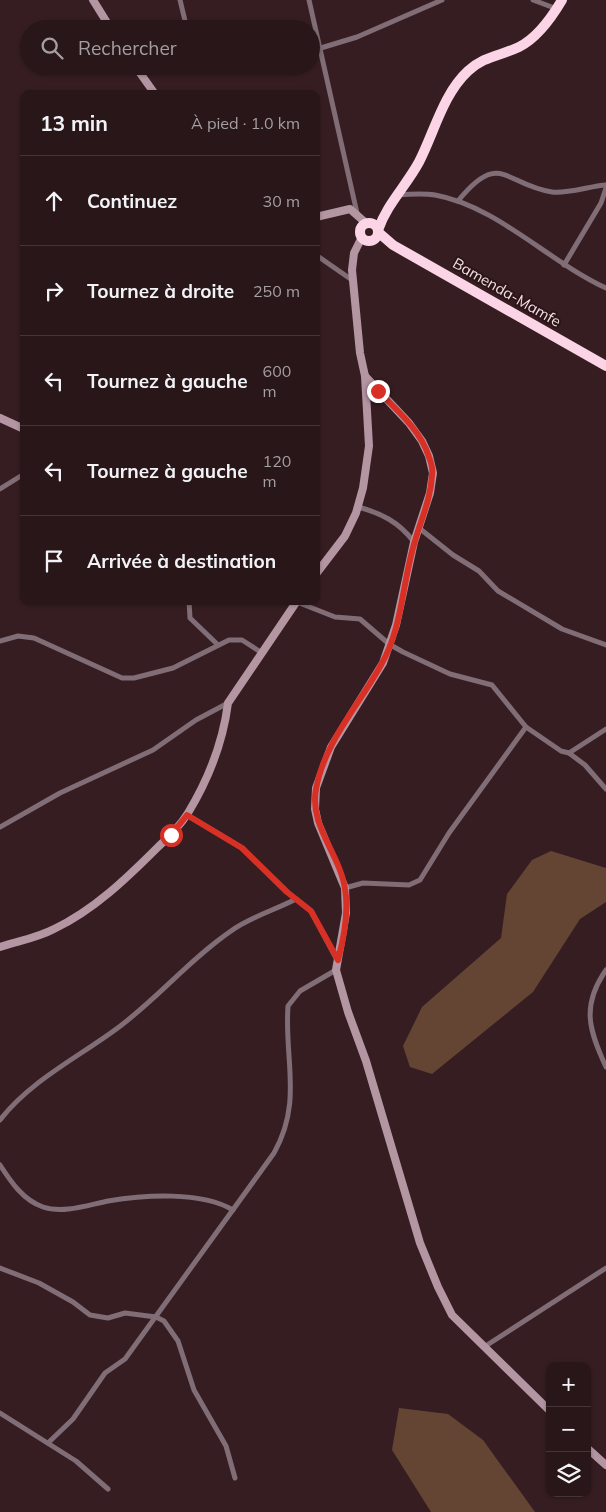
<!DOCTYPE html>
<html lang="fr">
<head>
<meta charset="utf-8">
<style>
  :root { --surface:#281619; --page:#301f22; --text:#f1f3f6; --muted:#a59fa2; --line:#443538 }
  body { margin:0; font-family:Mulish,sans-serif; background:var(--page); color:var(--text) }
  .controls { position:absolute; right:15px; bottom:15px; display:grid; overflow:hidden; border-radius:10px; box-shadow:0 1px 4px #0004 }
  .controls button { width:45px; height:45px; display:grid; place-items:center; padding:0; border:0; border-bottom:1px solid var(--line); background:var(--surface); color:var(--text); font:25px sans-serif }
  .stop { position:absolute; width:15px; height:15px; margin:-11px; border:4px solid #d93025; border-radius:50%; background:#fff }
  .stop.end { background:#d93025; border-color:#fff; box-shadow:0 1px 5px #0008 }
  .list { margin:0; padding:0; list-style:none }
  h2 { display:flex; justify-content:space-between; align-items:center; height:65px; margin:0; padding:0 20px; font-size:21px }
  h2 small { font-size:16px; font-weight:400; color:var(--muted) }
  .list li { display:grid; grid-template-columns:32px 1fr auto; gap:15px; align-items:center; box-sizing:border-box; height:90px; padding:0 20px; border-top:1px solid var(--line) }
  .list b { display:block; font-size:19px; white-space:nowrap }
  .list em { font-size:16px; font-style:normal; color:var(--muted) }
  .icon { flex:none; width:28px; height:28px; fill:none; stroke:currentColor; stroke-width:2; stroke-linecap:round; stroke-linejoin:round }
  .map { position:relative; flex:none; width:606px; height:1512px; overflow:hidden }
  .search { position:absolute; background:var(--surface); box-shadow:0 1px 4px #0004; left:20px; top:20px; width:300px; height:55px; display:flex; align-items:center; gap:12px; box-sizing:border-box; padding:0 18px; border-radius:28px; color:var(--muted); font-size:19px }
  .panel { position:absolute; background:var(--surface); box-shadow:0 1px 4px #0004; left:20px; top:90px; width:300px; height:515px; border-radius:10px }
  .map>svg:first-child { display:block }
  .green { fill:#644533 }
  .lines { fill:none; stroke-linecap:round; stroke-linejoin:round }
  .street { stroke:#806d76; stroke-width:5 }
  .secondary { stroke:#b496a3; stroke-width:8 }
  .highway { stroke:#fbd5e6; stroke-width:10 }
  .route { stroke:#d93025; stroke-width:6 }
  .labels { text-anchor:middle; dominant-baseline:central; stroke-width:4; stroke-linejoin:round; paint-order:stroke }
  .street-label { font-size:15px; fill:#f1dfe1; stroke:#2c1418 }
</style>
</head>
<body>
<div class="map">
<svg width="606" height="1512" viewBox="0 0 606 1512">
  <rect width="100%" height="100%" fill="#361d21"/>
  <g class="green">
    <path d="M 551,851 L 606,868 L 606,902 L 580,919 L 533,992 L 432,1074 L 410,1067 L 403,1046 L 422,1007 L 501,938 L 507,894 L 532,860 Z"/>
    <path d="M 399,1408 L 448,1414 L 483,1440 L 535,1512 L 431,1512 L 392,1450 Z"/>
  </g>
  <g class="lines">
    <g class="street">
      <path d="M 180,0 L 187,29"/>
      <path d="M 309,0 L 357,213"/>
      <path d="M 533,0 L 557,9"/>
      <path d="M 311,51 L 357,37 L 442,0"/>
      <path d="M 397,195 C 409,194 423,193 435,195 C 497,206 549,262 606,288"/>
      <path d="M 458,201 C 500,149 505,185 552,192 C 567,194 590,186 606,185"/>
      <path d="M 316,255 L 352,280"/>
      <path d="M 564,265 L 601,203 L 606,188"/>
      <path d="M 0,489 L 24,474"/>
      <path d="M 358,507 C 381,513 399,522 414,542"/>
      <path d="M 419,528 L 453,555 L 479,571 L 498,591 L 562,629 L 606,645"/>
      <path d="M 189,601 L 190,618 L 217,644"/>
      <path d="M 297,602 L 335,617 L 360,619 L 389,644 L 403,652 L 450,674 L 492,685 L 526,727 L 561,751 L 569,753 L 606,729"/>
      <path d="M 0,641 L 18,636 L 34,638 L 122,678 L 134,678 L 173,668 L 229,640 L 242,640 L 262,653"/>
      <path d="M 569,753 L 585,765 L 606,789"/>
      <path d="M 187,815 L 242,848 L 287,892 L 311,911 L 337,960"/>
      <path d="M 0,827 L 60,793 L 153,750 L 196,720 L 228,703"/>
      <path d="M 345,888 L 363,883 L 409,885 L 420,880 L 449,833 L 526,727"/>
      <path d="M 606,970 C 581,1006 589,1030 606,1067"/>
      <path d="M 0,1120 C 31,1080 79,1057 119,1027 C 159,997 190,959 231,931 C 250,917 275,910 296,899"/>
      <path d="M 0,1165 C 11,1182 23,1200 43,1207 C 63,1214 88,1205 108,1201 C 144,1195 201,1191 233,1210"/>
      <path d="M 0,1268 L 39,1283 L 73,1302 L 90,1315 L 108,1318 L 125,1313 L 156,1317 L 164,1321 L 178,1341 L 194,1390 L 226,1446 L 235,1478"/>
      <path d="M 484,1347 L 606,1268"/>
      <path d="M 0,1413 L 76,1461 L 108,1489"/>
      <path d="M 48,1443 L 73,1419 L 105,1373 L 125,1359 L 274,1153 C 303,1102 284,1059 288,1006 L 300,991 L 336,970"/>
    </g>
    <g class="secondary">
      <path d="M 93,0 L 111,29"/>
      <path d="M 135,66 L 155,94"/>
      <path d="M 316,217 L 350,209 L 367,224"/>
      <path d="M 362,237 L 354,253 L 352,270 L 360,353 L 365,376 L 409,423 L 422,441 L 429,456 L 433,473 L 430,493 L 414,542 L 396,625 L 383,663 L 331,747 L 316,788 L 315,809 L 318,823 L 345,888 L 346,913 L 336,970 L 348,1012 L 366,1061 L 420,1243 L 438,1287 L 452,1315 L 550,1411"/>
      <path d="M 0,418 L 24,429"/>
      <path d="M 316,574 L 345,536 L 356,513 L 363,488 L 369,446 L 365,376"/>
      <path d="M 0,947 C 18,941 37,938 54,929 C 94,910 127,878 158,847 C 169,837 180,826 188,813 C 208,780 223,742 228,703 L 297,601"/>
      <path d="M 587,1448 L 606,1465"/>
    </g>
    <g class="highway">
      <circle cx="369" cy="232" r="9"/>
      <path d="M 378,230 C 387,204 406,186 419,162 C 434,133 443,94 468,71 C 484,56 500,56 519,47 C 537,38 552,17 562,0"/>
      <path d="M 378,232 L 393,245 L 606,366"/>
    </g>
  </g>
  <g class="lines">
    <path class="route" d="M 171,835 L 187,815 L 242,848 L 287,892 L 311,911 L 338,960 C 344,938 349,912 345,889 C 340,854 309,826 316,789 C 324,743 359,705 381,665 C 403,627 402,582 415,541 C 421,519 431,499 432,475 C 433,470 431,462 429,457 C 421,431 397,410 378,391"/>
  </g>
  <g class="labels">
    <g class="street-label">
      <text transform="translate(507 292) rotate(30)">Bamenda-Mamfe</text>
    </g>
  </g>
</svg>
<div class="controls">
<button>+</button>
<button>−</button>
<button><svg class="icon" aria-label="layers" viewBox="0 0 24 24"><path d="M12 4l9 5-9 5-9-5zM3 14l9 5 9-5"/></svg></button>
</div>
<div class="stop" style="left:171px;top:835px"></div>
<div class="stop end" style="left:378px;top:391px"></div>
<div class="search"><svg class="icon" aria-label="search" viewBox="0 0 24 24"><circle cx="10" cy="10" r="6"/><path d="M15 15l6 6"/></svg>Rechercher</div>
<section class="panel">
<h2>13 min<small>À pied · 1.0 km</small></h2>
<ul class="list">
<li><svg class="icon" aria-label="ahead" viewBox="0 0 24 24"><path d="M12 20V5M6 11l6-6 6 6"/></svg><div><b>Continuez</b></div><em>30 m</em></li>
<li><svg class="icon" aria-label="right" viewBox="0 0 24 24"><path d="M7 20v-9h11M14 6l5 5-5 5"/></svg><div><b>Tournez à droite</b></div><em>250 m</em></li>
<li><svg class="icon" aria-label="left" viewBox="0 0 24 24"><path d="M17 20v-9H6M10 6l-5 5 5 5"/></svg><div><b>Tournez à gauche</b></div><em>600 m</em></li>
<li><svg class="icon" aria-label="left" viewBox="0 0 24 24"><path d="M17 20v-9H6M10 6l-5 5 5 5"/></svg><div><b>Tournez à gauche</b></div><em>120 m</em></li>
<li><svg class="icon" aria-label="arrive" viewBox="0 0 24 24"><path d="M6 21V4h12l-3 4 3 4H6"/></svg><div><b>Arrivée à destination</b></div></li>
</ul>
</section>
</div>
</body>
</html>
